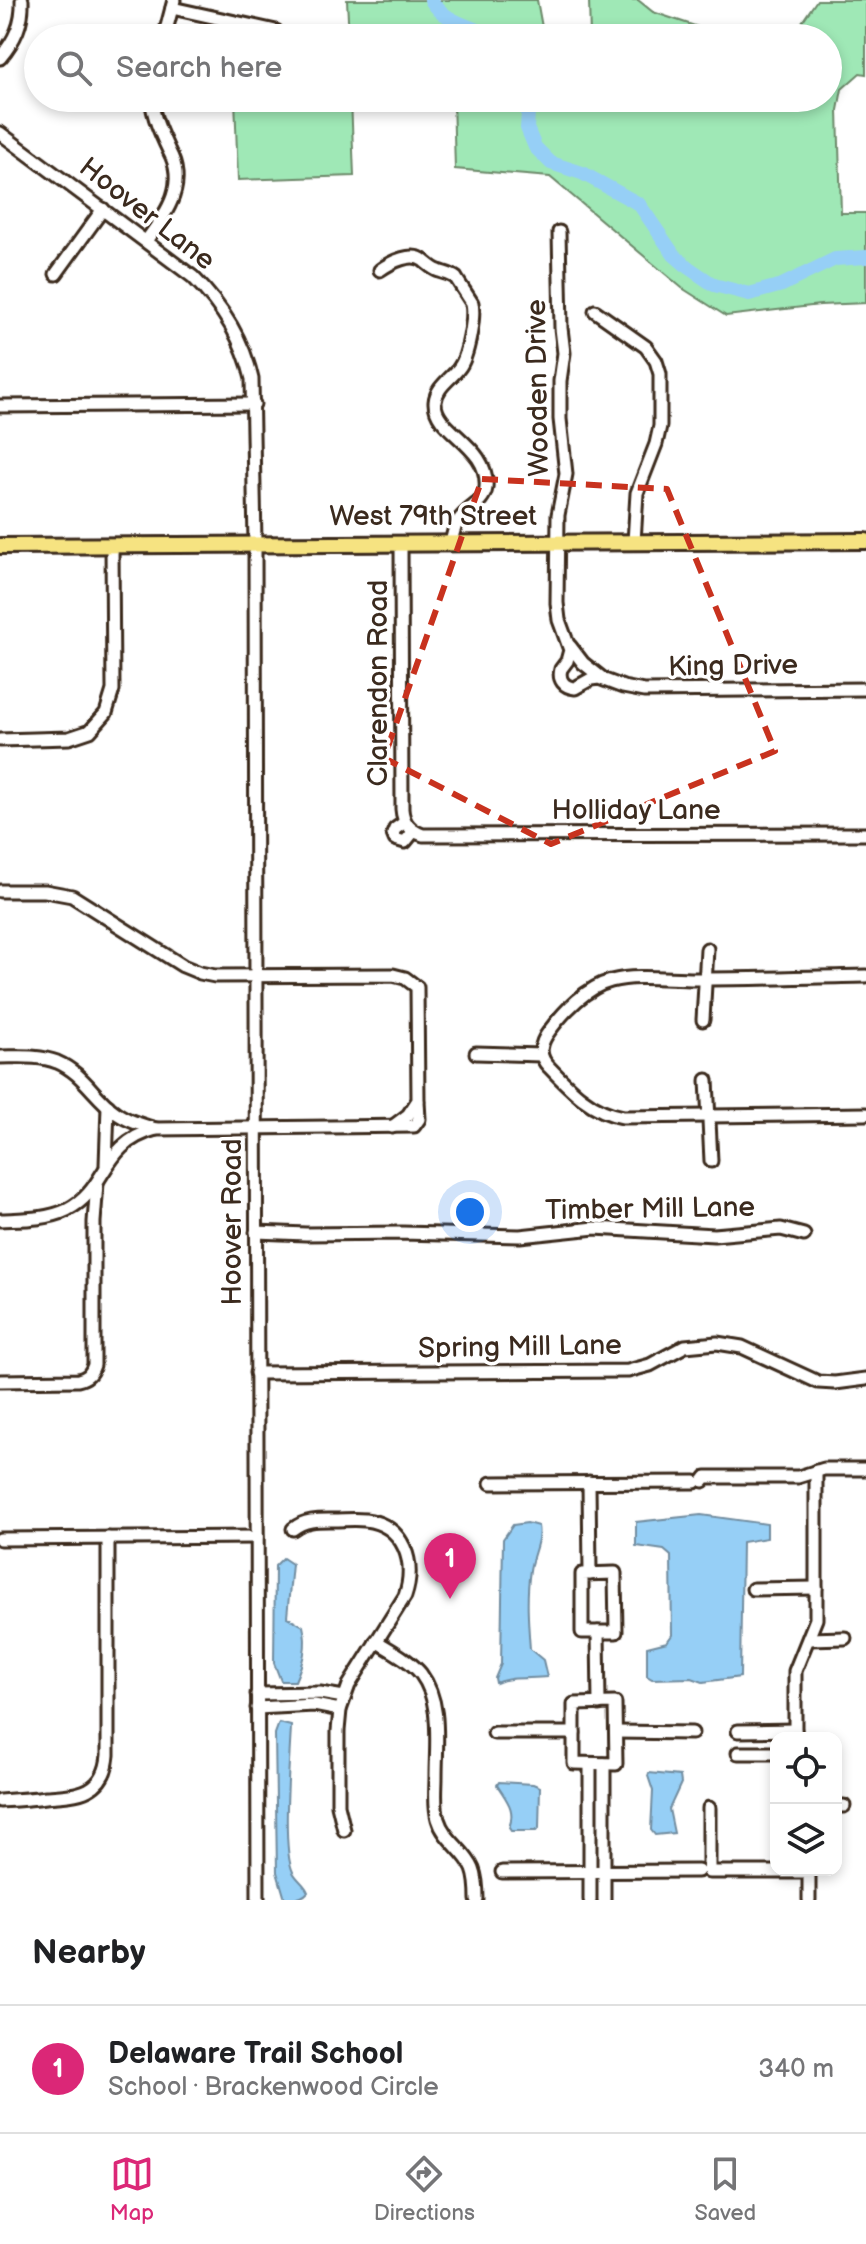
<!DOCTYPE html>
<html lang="en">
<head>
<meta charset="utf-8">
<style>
  :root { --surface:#fff; --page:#f6f6f6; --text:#202124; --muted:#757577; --line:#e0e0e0; --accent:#db2777 }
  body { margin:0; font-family:"Balsamiq Sans",sans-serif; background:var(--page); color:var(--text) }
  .controls { position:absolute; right:24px; bottom:24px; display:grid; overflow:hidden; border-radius:16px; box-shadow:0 4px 12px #0003 }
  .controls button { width:72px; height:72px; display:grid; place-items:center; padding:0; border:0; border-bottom:2px solid var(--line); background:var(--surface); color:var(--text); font:40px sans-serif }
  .you { position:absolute; left:470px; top:1212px; width:28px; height:28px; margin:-20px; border:6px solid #fff; border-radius:50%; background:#1a73e8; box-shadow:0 0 0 12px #1a73e833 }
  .badge { display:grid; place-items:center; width:52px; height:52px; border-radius:50%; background:var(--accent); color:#fff; font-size:26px; font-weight:700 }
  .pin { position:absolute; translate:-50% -66px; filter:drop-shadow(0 2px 4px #0008) }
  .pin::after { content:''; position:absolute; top:42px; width:28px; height:24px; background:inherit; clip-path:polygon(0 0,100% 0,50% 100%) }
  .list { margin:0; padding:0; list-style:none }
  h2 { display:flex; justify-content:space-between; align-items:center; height:104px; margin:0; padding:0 32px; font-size:34px }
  h2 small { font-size:26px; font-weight:400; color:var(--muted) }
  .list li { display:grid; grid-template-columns:52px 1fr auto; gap:24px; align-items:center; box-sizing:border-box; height:128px; padding:0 32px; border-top:2px solid var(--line) }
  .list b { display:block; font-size:30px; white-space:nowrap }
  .list p { margin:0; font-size:26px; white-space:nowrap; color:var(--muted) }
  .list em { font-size:26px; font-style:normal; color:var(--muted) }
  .icon { flex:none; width:44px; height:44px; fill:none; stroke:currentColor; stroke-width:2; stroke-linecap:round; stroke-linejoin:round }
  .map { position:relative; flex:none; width:866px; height:1900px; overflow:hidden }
  .search { position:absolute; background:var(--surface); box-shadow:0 4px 12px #0003; left:24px; right:24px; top:24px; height:88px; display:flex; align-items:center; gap:20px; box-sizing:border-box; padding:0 28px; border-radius:44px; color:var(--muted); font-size:30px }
  .sheet { height:232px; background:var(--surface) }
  nav { display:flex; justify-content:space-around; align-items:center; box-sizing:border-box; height:112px; border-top:2px solid var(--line); background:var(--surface); font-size:22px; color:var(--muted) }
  nav a { display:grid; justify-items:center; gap:4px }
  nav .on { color:var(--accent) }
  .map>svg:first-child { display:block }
  .green { fill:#9fe8b6; stroke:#6d896a; stroke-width:2 }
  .water { fill:#96cff6; stroke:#728da0; stroke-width:2 }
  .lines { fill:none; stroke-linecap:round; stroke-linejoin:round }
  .river { stroke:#96cff6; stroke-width:14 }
  .minor-casing { stroke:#3b2a1e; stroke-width:17 }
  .major-casing { stroke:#3b2a1e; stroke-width:20 }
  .minor { stroke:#fff; stroke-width:11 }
  .major { stroke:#f6e381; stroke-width:14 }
  .marked { fill:none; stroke:#c8321e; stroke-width:6; stroke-dasharray:16 10; stroke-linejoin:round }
  .labels { text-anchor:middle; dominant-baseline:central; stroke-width:7; stroke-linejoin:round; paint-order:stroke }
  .street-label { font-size:28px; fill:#3b2a1e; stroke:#fff }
</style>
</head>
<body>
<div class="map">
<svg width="866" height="1900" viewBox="0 0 866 1900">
  <rect width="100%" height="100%" fill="#fff"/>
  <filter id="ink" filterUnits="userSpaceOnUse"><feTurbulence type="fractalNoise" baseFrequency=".0125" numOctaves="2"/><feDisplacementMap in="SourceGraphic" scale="16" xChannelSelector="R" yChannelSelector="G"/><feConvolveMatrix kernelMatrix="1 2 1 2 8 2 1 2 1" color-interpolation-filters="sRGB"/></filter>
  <g filter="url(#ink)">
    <g class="green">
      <path d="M 347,0 L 537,0 L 544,38 L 349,38 Z"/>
      <path d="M 589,0 L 638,0 L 653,12 L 731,38 L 590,38 Z"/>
      <path d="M 817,0 L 866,0 L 866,74 L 860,73 L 842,89 L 838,110 L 841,213 L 866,213 L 866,303 L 820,305 L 726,316 L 682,288 L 550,177 L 455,169 L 453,98 L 828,98 L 828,38 L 791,38 Z"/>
      <path d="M 235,98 L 351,98 L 354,176 L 238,180 Z"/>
    </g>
    <g class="water">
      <path d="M 701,1515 L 767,1524 L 767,1538 L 742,1542 L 740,1677 L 703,1682 L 692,1678 L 652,1679 L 647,1676 L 647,1647 L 667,1642 L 672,1635 L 671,1556 L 664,1550 L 636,1546 L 636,1522 Z"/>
      <path d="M 527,1523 L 538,1526 C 541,1541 532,1555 530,1570 C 526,1596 528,1623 530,1649 L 543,1660 L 547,1677 C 530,1679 511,1676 496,1683 L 495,1678 L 501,1664 L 503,1539 L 513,1525 Z"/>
      <path d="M 283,1558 L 292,1564 L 287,1617 L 303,1626 C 308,1646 303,1663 295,1681 L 281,1681 L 274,1663 L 275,1566 Z"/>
      <path d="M 279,1723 L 291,1726 C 290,1758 281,1847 293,1872 C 297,1880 305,1884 308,1892 C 302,1899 294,1900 285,1899 L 277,1872 L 275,1734 Z"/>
      <path d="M 649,1773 L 680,1776 L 681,1783 L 669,1809 L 674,1833 L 655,1835 L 651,1830 L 653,1791 L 648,1776 Z"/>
      <path d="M 499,1782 L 533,1784 L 540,1787 L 539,1828 L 536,1831 L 511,1831 L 509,1828 C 516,1809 507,1801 497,1785 Z"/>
    </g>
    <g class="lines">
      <g class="river">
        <path d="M 431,0 C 445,23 472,25 493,38"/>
        <path d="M 529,98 L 527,128 L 535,147 L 551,163 L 582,173 L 639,204 L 674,255 L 689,268 L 714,285 L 749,294 L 782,285 L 835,259 L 866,257"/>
      </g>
      <defs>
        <g id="minor">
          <path d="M 172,8 L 276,31"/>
          <path d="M 164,38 L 174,0"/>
          <path d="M 0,58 C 15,40 23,23 22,0"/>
          <path d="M 0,133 L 193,277 C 222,306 243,339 252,379 L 255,543 L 258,1900"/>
          <path d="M 559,232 L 561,328 L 564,353 L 560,381 L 560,419 L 566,474 L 558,515 L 557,603 L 559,620 L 570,650 L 567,661 L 561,669 C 558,680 564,687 575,688 L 591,679 L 599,678 L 623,687 L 644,691 L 866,689"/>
          <path d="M 146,241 C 166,213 188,186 169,151 C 161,134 153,117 151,98"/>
          <path d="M 380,270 C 391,262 413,251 424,261 C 429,265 433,269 439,271 C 444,273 451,274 456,278 C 457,280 471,301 472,303 C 475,317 468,357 459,368 C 451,379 436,387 435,402 C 434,432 490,445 486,488 C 484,503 467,508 459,520 C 454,526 453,535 451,543"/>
          <path d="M 56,274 L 103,209"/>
          <path d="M 595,311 L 646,347 L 656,361 L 660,374 L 660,426 L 656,444 L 637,493 L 634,542"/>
          <path d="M 0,406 L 254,404"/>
          <path d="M 401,543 L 402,809 C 403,823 410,831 423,835 L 866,834"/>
          <path d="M 570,646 L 583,663 L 602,678"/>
          <path d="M 0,740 L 69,738 L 90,731 L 106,713 L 113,690 L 112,545"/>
          <path d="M 405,822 L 395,829 L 393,834 L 395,839 L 405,842 L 414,831"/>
          <path d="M 0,891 L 45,891 L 72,896 L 183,966 L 200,973 L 215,976 L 393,975 L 405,978 L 417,987 L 418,1100 L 408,1115 L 392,1127"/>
          <path d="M 866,976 C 811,977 756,979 702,979 C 673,980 639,974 611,981 C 587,987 564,1011 550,1030 C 540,1043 537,1055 549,1067 C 570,1089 592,1112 623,1117 L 866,1114"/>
          <path d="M 703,1020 L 707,949"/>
          <path d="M 476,1053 L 541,1055"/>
          <path d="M 0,1057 C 19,1057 39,1055 57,1062 C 83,1073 94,1097 115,1112 C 127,1121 142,1125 156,1129 L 414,1126 L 419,1119 L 418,1101"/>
          <path d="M 707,1080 L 711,1161"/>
          <path d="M 106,1165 L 108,1106"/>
          <path d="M 0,1220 C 22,1219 46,1220 67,1210 C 109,1189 100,1144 156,1129"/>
          <path d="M 256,1232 L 306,1234 L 402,1233 L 520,1236 L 595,1228 L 714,1235 L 781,1229 L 804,1235"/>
          <path d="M 256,1373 L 628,1371 L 650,1365 L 685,1346 L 717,1343 L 742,1347 L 818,1382 L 835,1383 L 866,1379"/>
          <path d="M 0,1381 L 78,1380 C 87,1378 91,1374 94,1365 L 94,1222 L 97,1183"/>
          <path d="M 703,1481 L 706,1477 L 798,1477 L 824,1469 L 866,1469"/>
          <path d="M 589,1482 L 590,1574"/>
          <path d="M 491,1483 L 695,1482"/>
          <path d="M 293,1529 C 305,1519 320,1520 334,1520 C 344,1520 355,1519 365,1520 C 405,1525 416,1563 405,1596 L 349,1685 L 340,1710 L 338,1731 L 338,1805 L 344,1830"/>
          <path d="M 0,1539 L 257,1537"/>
          <path d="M 615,1573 L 616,1632 L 582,1632 L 582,1574 Z"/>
          <path d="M 753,1589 L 816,1588"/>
          <path d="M 598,1632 L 599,1704"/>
          <path d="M 809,1639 L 845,1638"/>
          <path d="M 376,1641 C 392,1651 410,1660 421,1674 C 442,1702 436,1743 436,1776 C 436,1790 434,1806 438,1819 C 444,1840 465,1850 473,1869 C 477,1879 477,1890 477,1900"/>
          <path d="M 257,1694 L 320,1693 L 344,1697"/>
          <path d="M 615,1703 L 616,1764 L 574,1763 L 574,1704 Z"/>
          <path d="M 257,1708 L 314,1705 L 340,1710"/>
          <path d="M 738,1731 L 795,1730"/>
          <path d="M 616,1732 L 692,1733"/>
          <path d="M 494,1733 L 574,1733"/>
          <path d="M 795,1738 L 795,1671 L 816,1619 L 816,1471"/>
          <path d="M 738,1753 L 776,1753"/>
          <path d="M 590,1764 L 590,1900"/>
          <path d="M 604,1764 L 604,1900"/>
          <path d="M 0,1801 C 15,1800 31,1799 46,1797 C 77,1795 105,1794 108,1755 L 108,1538"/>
          <path d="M 836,1806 L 844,1806"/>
          <path d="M 709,1808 L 709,1872 L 809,1872"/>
          <path d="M 809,1870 L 809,1900"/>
          <path d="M 502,1872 L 698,1871"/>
        </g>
        <path id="major" d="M 0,546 L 866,541"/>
      </defs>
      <use href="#minor" class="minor-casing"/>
      <use href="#major" class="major-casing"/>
      <use href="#minor" class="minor"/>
      <use href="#major" class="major"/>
    </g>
  </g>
  <path class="marked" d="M 482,479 L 667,489 L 775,751 L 551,844 L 384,758 Z"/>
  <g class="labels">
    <g class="street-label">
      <text transform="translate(147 214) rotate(38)">Hoover Lane</text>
      <text transform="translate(538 388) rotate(-91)">Wooden Drive</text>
      <text x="433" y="516">West 79th Street</text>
      <text transform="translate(733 666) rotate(-1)">King Drive</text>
      <text transform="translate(378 683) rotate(-90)">Clarendon Road</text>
      <text x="636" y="810">Holliday Lane</text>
      <text transform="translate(650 1209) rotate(-1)">Timber Mill Lane</text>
      <text transform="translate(232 1222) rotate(-90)">Hoover Road</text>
      <text transform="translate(520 1347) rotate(-1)">Spring Mill Lane</text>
    </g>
  </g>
</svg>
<div class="controls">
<button><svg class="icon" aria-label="locate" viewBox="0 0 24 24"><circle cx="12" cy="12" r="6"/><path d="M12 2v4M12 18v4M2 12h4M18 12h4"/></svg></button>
<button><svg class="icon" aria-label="layers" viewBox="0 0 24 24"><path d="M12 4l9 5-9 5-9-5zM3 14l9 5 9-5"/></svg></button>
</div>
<div class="you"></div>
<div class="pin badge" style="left:450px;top:1599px">1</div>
<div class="search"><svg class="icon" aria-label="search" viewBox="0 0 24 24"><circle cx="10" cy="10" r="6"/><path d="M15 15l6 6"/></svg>Search here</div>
</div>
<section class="sheet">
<h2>Nearby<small></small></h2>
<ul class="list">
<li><span class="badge">1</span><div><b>Delaware Trail School</b><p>School · Brackenwood Circle</p></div><em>340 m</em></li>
</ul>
</section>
<nav>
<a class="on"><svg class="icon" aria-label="map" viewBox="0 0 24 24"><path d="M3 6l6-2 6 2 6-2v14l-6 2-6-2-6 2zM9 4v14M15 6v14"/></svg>Map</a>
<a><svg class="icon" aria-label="directions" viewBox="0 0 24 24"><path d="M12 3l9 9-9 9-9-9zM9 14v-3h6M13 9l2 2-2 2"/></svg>Directions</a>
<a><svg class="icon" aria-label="saved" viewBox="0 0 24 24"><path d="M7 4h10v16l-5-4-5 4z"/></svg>Saved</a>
</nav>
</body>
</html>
